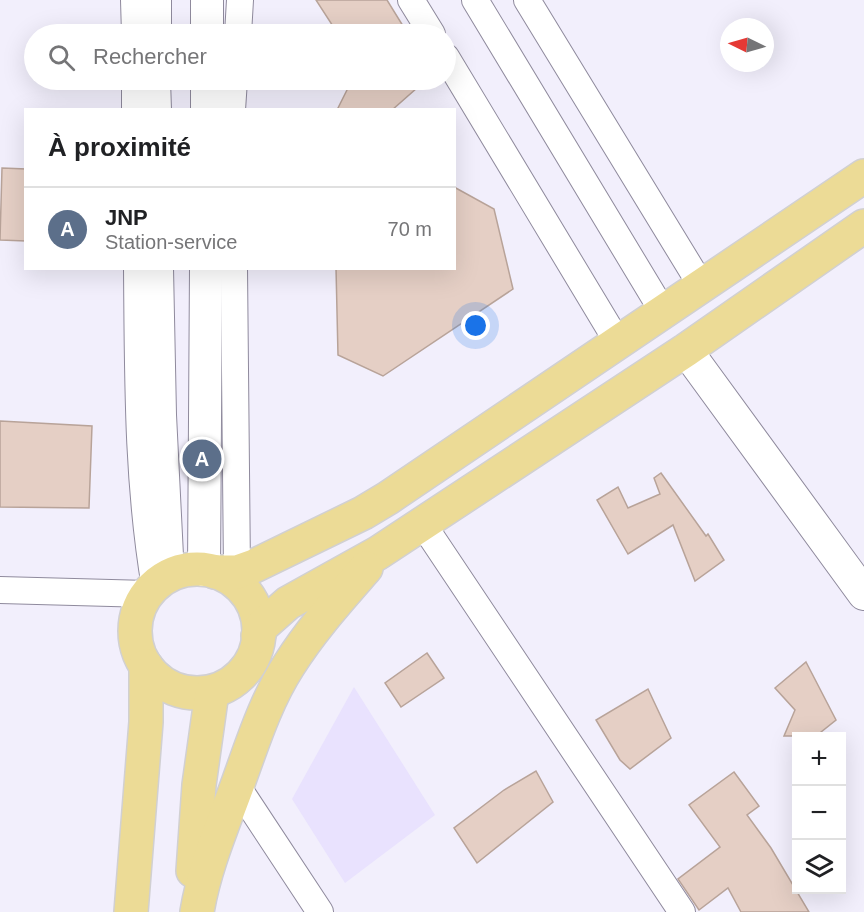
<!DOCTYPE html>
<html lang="fr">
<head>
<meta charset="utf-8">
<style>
  :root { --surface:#fff; --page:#f6f6f6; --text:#202124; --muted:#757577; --line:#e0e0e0; --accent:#696430 }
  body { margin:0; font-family:Arial,sans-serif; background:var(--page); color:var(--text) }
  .controls { position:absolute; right:18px; bottom:18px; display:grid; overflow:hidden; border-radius:0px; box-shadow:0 6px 24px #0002 }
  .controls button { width:54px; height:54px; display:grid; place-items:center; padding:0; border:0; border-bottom:2px solid var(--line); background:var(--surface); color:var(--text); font:30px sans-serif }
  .compass { position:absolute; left:720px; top:18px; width:54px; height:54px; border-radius:50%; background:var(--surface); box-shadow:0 6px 24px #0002; rotate:275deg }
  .you { position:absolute; left:476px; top:326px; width:21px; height:21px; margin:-15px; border:4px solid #fff; border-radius:50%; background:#1a73e8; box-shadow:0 0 0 9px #1a73e833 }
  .badge { display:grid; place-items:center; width:39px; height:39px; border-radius:50%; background:var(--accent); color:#fff; font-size:20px; font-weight:700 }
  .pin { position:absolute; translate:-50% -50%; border:3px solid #fff; box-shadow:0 2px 6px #0006 }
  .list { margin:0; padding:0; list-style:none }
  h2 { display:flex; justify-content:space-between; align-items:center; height:78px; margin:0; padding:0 24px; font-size:26px }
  h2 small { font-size:20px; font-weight:400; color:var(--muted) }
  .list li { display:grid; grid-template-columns:39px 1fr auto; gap:18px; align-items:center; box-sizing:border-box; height:84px; padding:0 24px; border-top:2px solid var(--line) }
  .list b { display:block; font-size:22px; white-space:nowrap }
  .list p { margin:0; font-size:20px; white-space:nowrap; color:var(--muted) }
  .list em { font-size:20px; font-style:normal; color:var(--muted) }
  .icon { flex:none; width:33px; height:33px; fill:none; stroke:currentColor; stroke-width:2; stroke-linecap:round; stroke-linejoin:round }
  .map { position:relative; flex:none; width:864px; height:912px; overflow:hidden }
  .search { position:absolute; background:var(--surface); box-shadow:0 6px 24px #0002; left:24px; top:24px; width:432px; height:66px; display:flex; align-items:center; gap:15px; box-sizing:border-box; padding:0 21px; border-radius:33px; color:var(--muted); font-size:22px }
  .panel { position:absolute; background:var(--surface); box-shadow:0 6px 24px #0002; left:24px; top:108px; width:432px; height:162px; border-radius:0px }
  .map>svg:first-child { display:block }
  .built { fill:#e9e2fe }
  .building { fill:#e5cfc5; stroke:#b8a399; stroke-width:1.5 }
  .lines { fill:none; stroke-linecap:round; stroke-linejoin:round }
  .minor-casing { stroke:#8f8a9d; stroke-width:28 }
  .tertiary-casing { stroke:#8f8a9d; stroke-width:34 }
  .primary-casing { stroke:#d1d0d2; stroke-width:36 }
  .minor { stroke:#fff; stroke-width:26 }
  .tertiary { stroke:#fff; stroke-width:32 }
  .primary { stroke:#ecdb96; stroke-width:33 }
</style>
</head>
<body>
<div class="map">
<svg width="864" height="912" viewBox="0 0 864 912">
  <rect width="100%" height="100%" fill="#f2effc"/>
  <path class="built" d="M 354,687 L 435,815 L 345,883 L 292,799 Z"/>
  <g class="building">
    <path d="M 316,0 L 387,0 L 408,34 L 338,34 Z"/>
    <path d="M 352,80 L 426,80 L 392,110 L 337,110 Z"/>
    <path d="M 2,168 L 26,169 L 26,241 L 0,240 Z"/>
    <path d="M 454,187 L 494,209 L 513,289 L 383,376 L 338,355 L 336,268 L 454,268 Z"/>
    <path d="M 0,421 L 92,426 L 89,508 L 0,507 Z"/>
    <path d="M 661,473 L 706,536 L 708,534 L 724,560 L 695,581 L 673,525 L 628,554 L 597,500 L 618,487 L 628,508 L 660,494 L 654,478 Z"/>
    <path d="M 427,653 L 444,678 L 401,707 L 385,683 Z"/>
    <path d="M 806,662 L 836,720 L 816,736 L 784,736 L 795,710 L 775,688 Z"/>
    <path d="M 648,689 L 671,738 L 630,769 L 620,760 L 596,720 Z"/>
    <path d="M 536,771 L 553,802 L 477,863 L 454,828 L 504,790 Z"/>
    <path d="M 734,772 L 759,806 L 747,815 L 771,848 L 809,912 L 741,912 L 728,888 L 699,910 L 678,879 L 720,847 L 689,805 Z"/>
  </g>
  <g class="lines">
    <defs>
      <g id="minor">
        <path d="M 134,0 L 135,34"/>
        <path d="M 411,0 L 432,34"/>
        <path d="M 475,0 L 662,310"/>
        <path d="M 527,0 L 701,285"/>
        <path d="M 238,34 L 240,0"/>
        <path d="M 446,57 L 617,341"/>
        <path d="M 135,80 L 135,110"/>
        <path d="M 232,110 L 234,80"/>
        <path d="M 137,268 C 138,376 137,481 155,587"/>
        <path d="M 234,268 L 237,572"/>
        <path d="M 422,523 L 682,912"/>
        <path d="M 0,590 L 148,594"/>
        <path d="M 237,786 L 320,912"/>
      </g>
      <g id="tertiary">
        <path d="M 155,34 L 155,0"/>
        <path d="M 207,34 L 207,0"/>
        <path d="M 154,80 L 155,110"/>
        <path d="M 207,110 L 207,80"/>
        <path d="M 157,268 L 160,415 L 168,576"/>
        <path d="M 686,350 L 864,594"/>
        <path d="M 204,570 L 206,268"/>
      </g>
      <g id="primary">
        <circle cx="197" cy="631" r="62"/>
        <path d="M 215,572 L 237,572 L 254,566 L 363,513 L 388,498 L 864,176"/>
        <path d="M 258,636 L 262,626 L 288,603 L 378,553 L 686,350 L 864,226"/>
        <path d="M 193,871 L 199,785 L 212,692"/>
        <path d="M 131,912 L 146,722 L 146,666"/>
        <path d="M 197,912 C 204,869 222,827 237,786 C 252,745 265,702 289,665 C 311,630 339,599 366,568"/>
      </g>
    </defs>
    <use href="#minor" class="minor-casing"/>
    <use href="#tertiary" class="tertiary-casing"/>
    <use href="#primary" class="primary-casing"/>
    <use href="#minor" class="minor"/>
    <use href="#tertiary" class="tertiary"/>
    <use href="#primary" class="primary"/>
  </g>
</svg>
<div class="controls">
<button>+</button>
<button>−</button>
<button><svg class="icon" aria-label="layers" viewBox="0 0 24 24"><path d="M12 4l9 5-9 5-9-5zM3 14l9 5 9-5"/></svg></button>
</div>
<svg class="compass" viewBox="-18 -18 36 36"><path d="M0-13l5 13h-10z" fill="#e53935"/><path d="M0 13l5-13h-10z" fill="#757577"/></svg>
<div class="you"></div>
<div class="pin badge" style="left:202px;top:459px;background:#5c6f8a">A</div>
<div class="search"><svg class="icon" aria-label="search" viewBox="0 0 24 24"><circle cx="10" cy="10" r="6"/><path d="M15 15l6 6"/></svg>Rechercher</div>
<section class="panel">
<h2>À proximité<small></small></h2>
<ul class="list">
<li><span class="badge" style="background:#5c6f8a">A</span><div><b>JNP</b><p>Station-service</p></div><em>70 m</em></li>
</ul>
</section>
</div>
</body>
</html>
